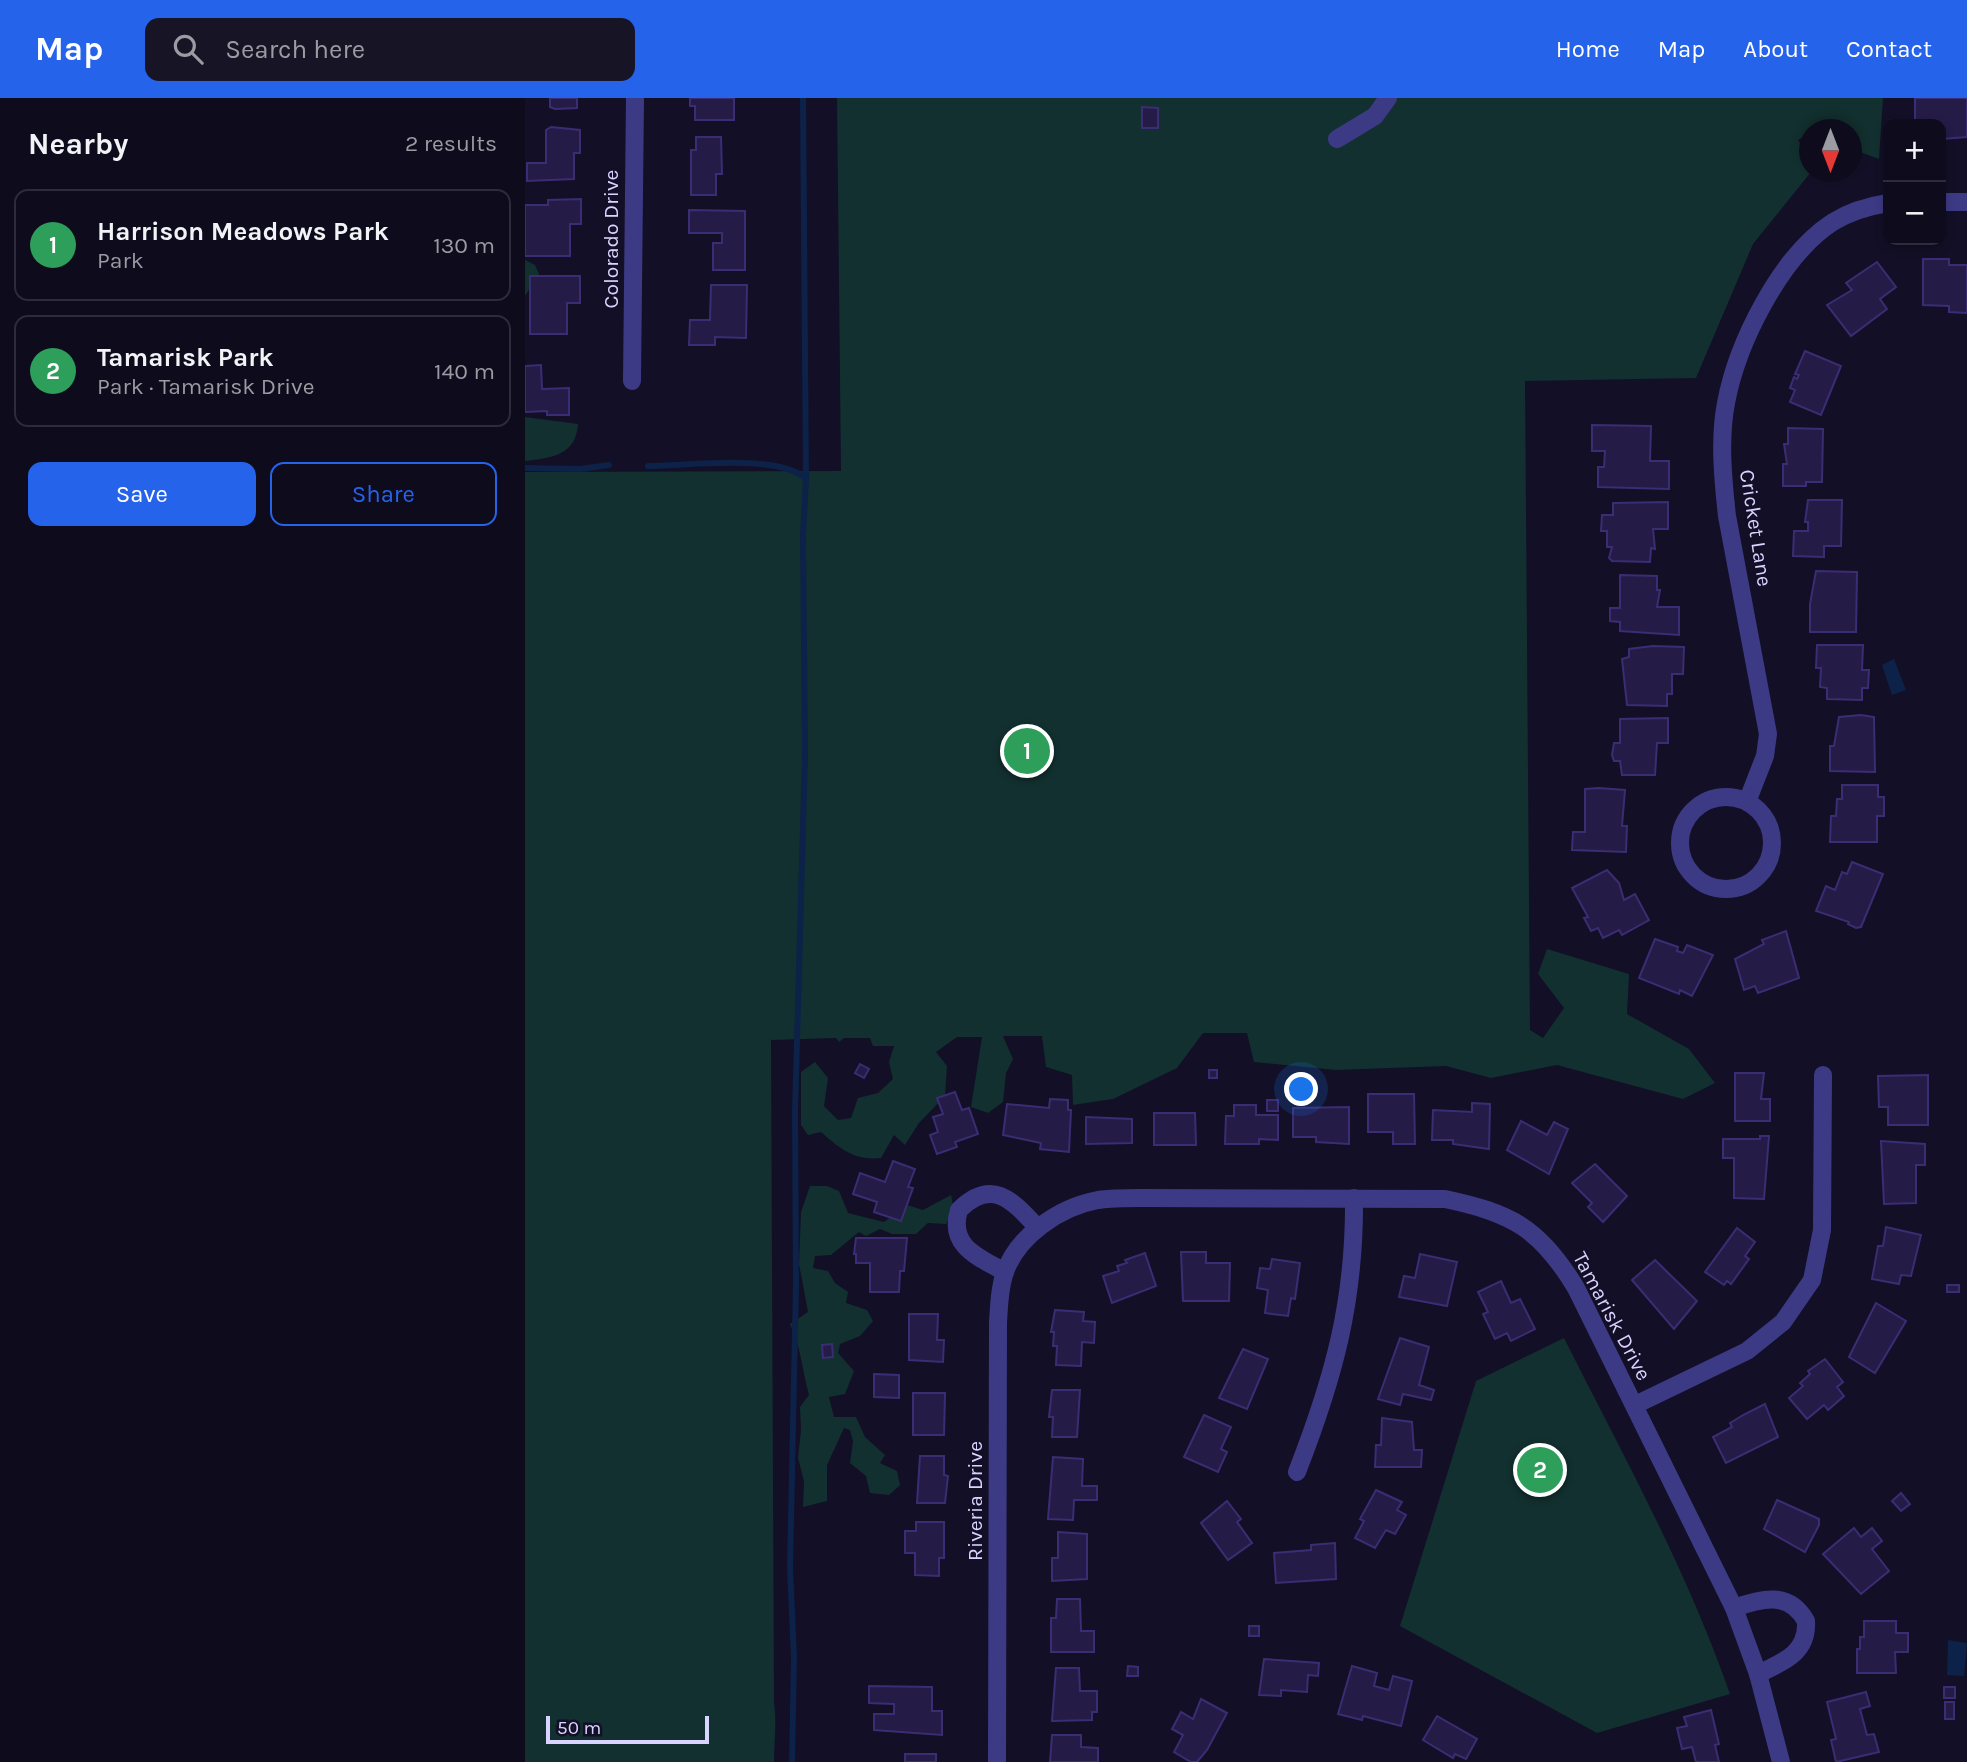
<!DOCTYPE html>
<html lang="en">
<head>
<meta charset="utf-8">
<style>
  :root { --surface:#0e0b1c; --page:#171425; --text:#f1f3f6; --muted:#9b9ba3; --line:#2e2b3b; --accent:#2563eb }
  body { margin:0; font-family:Karla,sans-serif; background:var(--page); color:var(--text) }
  .controls { position:absolute; right:21px; top:21px; display:grid; overflow:hidden; border-radius:14px; box-shadow:0 4px 10px #0003 }
  .controls button { width:63px; height:63px; display:grid; place-items:center; padding:0; border:0; border-bottom:2px solid var(--line); background:var(--surface); color:var(--text); font:35px sans-serif }
  .compass { position:absolute; left:1274px; top:21px; width:63px; height:63px; border-radius:50%; background:var(--surface); box-shadow:0 4px 10px #0003; rotate:180deg }
  .scale { position:absolute; left:21px; bottom:18px; width:163px; box-sizing:border-box; padding-left:7px; border:4px solid #d9d4ff; border-top:0; font-size:19px; line-height:24px; white-space:nowrap; color:#d9d4ff; -webkit-text-stroke:5px #130f26; paint-order:stroke }
  .you { position:absolute; left:777px; top:992px; width:24px; height:24px; margin:-18px; border:5px solid #fff; border-radius:50%; background:#1a73e8; box-shadow:0 0 0 10px #1a73e833 }
  .badge { display:grid; place-items:center; width:46px; height:46px; border-radius:50%; background:var(--accent); color:#fff; font-size:23px; font-weight:700 }
  .pin { position:absolute; translate:-50% -50%; border:4px solid #fff; box-shadow:0 2px 7px #0006 }
  .list { margin:0; padding:0; list-style:none }
  h2 { display:flex; justify-content:space-between; align-items:center; height:91px; margin:0; padding:0 28px; font-size:30px }
  h2 small { font-size:23px; font-weight:400; color:var(--muted) }
  .list li { display:grid; grid-template-columns:46px 1fr auto; gap:21px; align-items:center; box-sizing:border-box; height:112px; margin:0 14px 14px; padding:0 14px; border:2px solid var(--line); border-radius:14px }
  .list b { display:block; font-size:26px; white-space:nowrap }
  .list p { margin:0; font-size:23px; white-space:nowrap; color:var(--muted) }
  .list em { font-size:23px; font-style:normal; color:var(--muted) }
  .actions { display:flex; gap:14px; padding:21px 28px }
  .actions a { flex:1; padding:16px 0; border:2px solid var(--accent); border-radius:14px; text-align:center; font-size:24px; color:var(--accent) }
  .actions .main { background:var(--accent); color:#fff }
  .icon { flex:none; width:38px; height:38px; fill:none; stroke:currentColor; stroke-width:2; stroke-linecap:round; stroke-linejoin:round }
  .map { position:relative; flex:none; width:1442px; height:1664px; overflow:hidden }
  header { display:flex; align-items:center; gap:42px; box-sizing:border-box; height:98px; padding:0 35px; background:var(--accent); color:#fff }
  header strong { font-size:33px }
  nav { display:flex; gap:38px; margin-inline-start:auto; font-size:24px }
  .search { width:490px; height:63px; background:var(--page); display:flex; align-items:center; gap:18px; box-sizing:border-box; padding:0 24px; border-radius:14px; color:var(--muted); font-size:26px }
  main { display:flex }
  aside { flex:1; background:var(--surface) }
  .map>svg:first-child { display:block }
  .green { fill:#12302f }
  .water { fill:#0c2248 }
  .lines { fill:none; stroke-linecap:round; stroke-linejoin:round }
  .stream { stroke:#0c2248; stroke-width:6 }
  .building { fill:#241b47; stroke:#3b2d73; stroke-width:2 }
  .minor { stroke:#3d3a85; stroke-width:18 }
  .labels { text-anchor:middle; dominant-baseline:central; stroke-width:5; stroke-linejoin:round; paint-order:stroke }
  .street-label { font-size:21px; fill:#d9d4ff; stroke:#130f26 }
</style>
</head>
<body>
<header>
<strong>Map</strong>
<div class="search"><svg class="icon" aria-label="search" viewBox="0 0 24 24"><circle cx="10" cy="10" r="6"/><path d="M15 15l6 6"/></svg>Search here</div>
<nav><a>Home</a><a>Map</a><a>About</a><a>Contact</a></nav>
</header>
<main>
<aside>
<h2>Nearby<small>2 results</small></h2>
<ul class="list">
<li><span class="badge" style="background:#2e9e5b">1</span><div><b>Harrison Meadows Park</b><p>Park</p></div><em>130 m</em></li>
<li><span class="badge" style="background:#2e9e5b">2</span><div><b>Tamarisk Park</b><p>Park · Tamarisk Drive</p></div><em>140 m</em></li>
</ul>
<div class="actions"><a class="main">Save</a><a>Share</a></div>
</aside>
<div class="map">
<svg width="1442" height="1664" viewBox="0 0 1442 1664">
  <rect width="100%" height="100%" fill="#130f26"/>
  <g class="green">
    <path d="M 312,0 L 1358,0 L 1354,61 L 1327,51 L 1326,32 L 1284,32 L 1284,37 L 1273,42 L 1284,59 L 1286,74 L 1228,146 L 1171,280 L 1000,283 L 1005,932 L 1018,940 L 1039,910 L 1013,876 L 1022,851 L 1104,876 L 1102,916 L 1164,951 L 1190,985 L 1158,1001 L 1032,967 L 966,980 L 921,968 L 811,972 L 729,964 L 722,935 L 678,935 L 652,970 L 588,1001 L 548,1007 L 547,977 L 521,969 L 517,938 L 478,938 L 488,961 L 481,975 L 478,1004 L 463,1015 L 446,1009 L 457,939 L 432,939 L 411,954 L 422,968 L 420,998 L 394,1025 L 380,1047 L 369,1037 L 356,1060 C 330,1063 315,1051 296,1034 L 283,1037 L 276,1027 L 276,974 L 290,964 L 303,980 L 299,1008 L 313,1022 L 326,1020 L 333,1000 L 353,995 L 368,981 L 364,964 L 369,948 L 348,948 L 345,940 L 319,940 L 314,944 L 311,940 L 246,942 L 249,1605 C 252,1625 249,1643 249,1664 L 0,1664 L 0,374 L 316,373 Z"/>
    <path d="M 0,162 L 10,167 L 14,176 L 0,198 Z"/>
    <path d="M 0,319 L 53,326 C 51,357 27,360 0,363 Z"/>
    <path d="M 285,1088 L 302,1088 L 314,1093 L 323,1115 L 359,1124 L 382,1107 L 398,1112 L 426,1097 L 429,1112 L 421,1126 L 403,1125 L 391,1136 L 367,1136 L 355,1131 L 341,1138 L 334,1134 L 306,1157 L 290,1158 L 288,1170 L 303,1173 L 310,1185 L 323,1194 L 321,1205 L 342,1212 L 348,1223 L 335,1238 L 315,1246 L 313,1255 L 329,1273 L 320,1296 L 304,1299 L 309,1319 L 331,1319 L 340,1339 L 360,1357 L 355,1365 L 372,1373 L 375,1387 L 364,1397 L 345,1395 L 341,1378 L 325,1365 L 328,1343 L 325,1332 L 319,1330 L 302,1367 L 302,1403 L 278,1409 L 279,1383 L 273,1360 L 276,1332 L 275,1309 L 284,1297 C 277,1272 276,1249 265,1226 L 283,1214 L 274,1166 L 276,1114 Z"/>
    <path d="M 1039,1240 C 1098,1357 1162,1472 1205,1596 L 1072,1635 L 875,1528 L 951,1283 Z"/>
  </g>
  <g class="water">
    <path d="M 1369,561 L 1381,592 L 1367,597 L 1357,567 Z"/>
    <path d="M 1423,1542 L 1442,1545 L 1439,1578 L 1422,1577 Z"/>
  </g>
  <g class="lines">
    <g class="stream">
      <path d="M 278,0 L 281,381"/>
      <path d="M 123,368 C 161,368 254,355 281,381 L 278,437 L 280,657 L 270,1014 L 271,1185 L 265,1470 L 269,1560 L 267,1664"/>
      <path d="M 0,370 L 55,371 L 84,367"/>
    </g>
  </g>
  <g class="building">
    <path d="M 25,0 L 52,0 L 52,10 L 30,11 L 25,9 Z"/>
    <path d="M 165,0 L 209,0 L 209,22 L 170,22 L 170,8 L 165,8 Z"/>
    <path d="M 1390,0 L 1442,0 L 1442,39 L 1418,41 L 1416,26 L 1384,26 L 1390,24 Z"/>
    <path d="M 617,9 L 633,10 L 633,30 L 617,30 Z"/>
    <path d="M 26,29 L 55,32 L 55,55 L 49,55 L 49,81 L 2,83 L 2,65 L 21,65 L 21,32 Z"/>
    <path d="M 171,39 L 196,39 L 197,76 L 191,76 L 191,97 L 166,97 L 166,52 L 171,52 Z"/>
    <path d="M 56,101 L 56,126 L 45,126 L 45,158 L 0,158 L 0,107 L 23,107 L 23,102 Z"/>
    <path d="M 164,112 L 220,113 L 220,172 L 188,172 L 188,145 L 197,145 L 197,135 L 164,135 Z"/>
    <path d="M 1398,161 L 1424,161 L 1424,167 L 1442,167 L 1442,215 L 1424,214 L 1424,208 L 1398,207 Z"/>
    <path d="M 1352,164 L 1371,189 L 1355,201 L 1362,211 L 1326,238 L 1302,207 L 1327,192 L 1321,185 Z"/>
    <path d="M 5,178 L 55,178 L 55,205 L 42,205 L 42,236 L 5,236 Z"/>
    <path d="M 186,187 L 222,187 L 221,240 L 190,239 L 190,247 L 164,247 L 165,222 L 185,222 Z"/>
    <path d="M 1280,253 L 1316,268 L 1296,317 L 1265,304 L 1270,292 L 1265,290 L 1269,279 L 1272,281 L 1274,277 L 1270,276 Z"/>
    <path d="M 16,267 L 17,291 L 44,290 L 44,317 L 22,317 L 22,313 L 0,314 L 0,268 Z"/>
    <path d="M 1067,327 L 1126,328 L 1125,363 L 1144,363 L 1144,391 L 1073,389 L 1073,369 L 1079,369 L 1080,353 L 1067,353 Z"/>
    <path d="M 1263,330 L 1298,331 L 1297,384 L 1281,384 L 1281,388 L 1258,388 L 1258,366 L 1262,366 L 1259,346 L 1263,346 Z"/>
    <path d="M 1283,402 L 1317,402 L 1316,448 L 1299,448 L 1299,459 L 1268,458 L 1269,433 L 1283,433 L 1283,424 L 1280,424 Z"/>
    <path d="M 1143,404 L 1143,431 L 1128,431 L 1130,451 L 1126,450 L 1125,464 L 1087,463 L 1084,460 L 1087,449 L 1082,449 L 1082,433 L 1076,433 L 1077,417 L 1088,417 L 1088,405 Z"/>
    <path d="M 1291,473 L 1332,474 L 1331,534 L 1285,534 L 1285,506 Z"/>
    <path d="M 1095,477 L 1132,478 L 1132,492 L 1135,492 L 1132,509 L 1154,509 L 1154,537 L 1095,533 L 1095,524 L 1085,523 L 1085,510 L 1095,510 Z"/>
    <path d="M 1292,547 L 1338,547 L 1337,572 L 1344,572 L 1343,590 L 1337,590 L 1337,602 L 1302,601 L 1302,590 L 1295,589 L 1296,570 L 1291,570 Z"/>
    <path d="M 1128,548 L 1159,549 L 1158,576 L 1147,576 L 1147,596 L 1142,596 L 1142,608 L 1102,607 L 1097,561 L 1104,559 L 1104,551 Z"/>
    <path d="M 1336,617 L 1349,619 L 1350,674 L 1305,673 L 1305,648 L 1309,648 L 1314,619 Z"/>
    <path d="M 1143,620 L 1143,645 L 1132,645 L 1130,677 L 1097,677 L 1095,663 L 1089,663 L 1087,657 L 1089,645 L 1095,645 L 1095,621 Z"/>
    <path d="M 1317,687 L 1353,687 L 1353,699 L 1359,699 L 1359,718 L 1352,718 L 1352,744 L 1305,744 L 1306,718 L 1311,718 L 1312,701 L 1317,701 Z"/>
    <path d="M 1074,690 L 1100,692 L 1097,728 L 1102,728 L 1101,754 L 1047,752 L 1048,734 L 1060,734 L 1060,691 Z"/>
    <path d="M 1327,764 L 1358,776 L 1336,829 L 1331,830 L 1323,826 L 1324,824 L 1291,813 L 1301,788 L 1310,792 L 1317,774 L 1322,776 Z"/>
    <path d="M 1082,772 L 1094,785 L 1099,802 L 1110,796 L 1124,822 L 1097,837 L 1094,832 L 1078,840 L 1073,830 L 1066,833 L 1059,820 L 1063,819 L 1047,790 Z"/>
    <path d="M 1261,833 L 1274,880 L 1233,895 L 1230,888 L 1219,892 L 1210,861 L 1239,846 L 1237,842 Z"/>
    <path d="M 1130,841 L 1153,849 L 1152,853 L 1158,855 L 1162,847 L 1188,857 L 1167,898 L 1155,892 L 1154,896 L 1114,880 Z"/>
    <path d="M 335,966 L 344,971 L 339,980 L 330,975 Z"/>
    <rect x="684" y="972" width="8" height="8"/>
    <path d="M 1210,975 L 1239,975 L 1236,1001 L 1245,1001 L 1245,1023 L 1210,1023 Z"/>
    <path d="M 1403,977 L 1403,1027 L 1363,1027 L 1363,1009 L 1354,1009 L 1353,978 Z"/>
    <path d="M 430,994 L 437,1012 L 444,1010 L 453,1036 L 430,1044 L 432,1049 L 412,1056 L 405,1037 L 413,1034 L 408,1019 L 418,1016 L 412,1000 Z"/>
    <path d="M 843,996 L 889,996 L 890,1046 L 868,1046 L 868,1034 L 843,1034 Z"/>
    <path d="M 525,1001 L 543,1002 L 543,1012 L 546,1012 L 544,1054 L 515,1051 L 516,1045 L 478,1037 L 482,1006 L 524,1010 Z"/>
    <rect x="742" y="1002" width="11" height="11"/>
    <path d="M 947,1005 L 965,1006 L 964,1051 L 928,1046 L 928,1042 L 907,1042 L 908,1012 L 947,1014 Z"/>
    <path d="M 709,1007 L 731,1007 L 731,1017 L 753,1017 L 753,1042 L 734,1041 L 734,1046 L 700,1046 L 701,1018 L 709,1018 Z"/>
    <path d="M 824,1009 L 824,1046 L 791,1044 L 791,1039 L 768,1039 L 768,1010 Z"/>
    <path d="M 629,1015 L 670,1015 L 671,1047 L 629,1047 Z"/>
    <path d="M 561,1019 L 607,1021 L 607,1045 L 561,1046 Z"/>
    <path d="M 996,1023 L 1022,1037 L 1029,1024 L 1043,1031 L 1024,1076 L 982,1052 Z"/>
    <path d="M 1235,1038 L 1244,1038 L 1239,1101 L 1209,1100 L 1209,1060 L 1198,1060 L 1198,1041 L 1235,1041 Z"/>
    <path d="M 1356,1043 L 1400,1046 L 1400,1067 L 1391,1067 L 1391,1105 L 1359,1106 Z"/>
    <path d="M 368,1063 L 390,1071 L 383,1089 L 388,1090 L 376,1123 L 349,1114 L 352,1104 L 328,1096 L 335,1075 L 360,1084 Z"/>
    <path d="M 1070,1066 L 1102,1098 L 1078,1124 L 1063,1109 L 1067,1105 L 1047,1085 Z"/>
    <path d="M 1361,1129 L 1396,1137 L 1386,1178 L 1376,1177 L 1374,1186 L 1347,1181 L 1353,1148 L 1358,1148 Z"/>
    <path d="M 1212,1130 L 1230,1144 L 1220,1158 L 1224,1161 L 1206,1186 L 1202,1183 L 1199,1187 L 1180,1174 Z"/>
    <path d="M 331,1140 L 382,1140 L 379,1173 L 375,1173 L 374,1194 L 345,1194 L 345,1165 L 331,1165 L 331,1156 L 329,1156 Z"/>
    <path d="M 656,1154 L 681,1154 L 681,1165 L 705,1165 L 704,1203 L 658,1203 Z"/>
    <path d="M 620,1155 L 631,1188 L 587,1205 L 578,1178 L 594,1173 L 592,1168 L 602,1165 L 600,1162 Z"/>
    <path d="M 895,1156 L 932,1164 L 922,1208 L 874,1199 L 879,1178 L 890,1180 Z"/>
    <path d="M 747,1161 L 775,1165 L 770,1201 L 766,1200 L 763,1218 L 740,1215 L 743,1192 L 732,1190 L 735,1170 L 745,1171 Z"/>
    <path d="M 1130,1162 L 1172,1203 L 1149,1231 L 1107,1182 Z"/>
    <path d="M 976,1183 L 986,1205 L 995,1201 L 1010,1231 L 986,1243 L 982,1235 L 970,1241 L 958,1216 L 963,1214 L 953,1194 Z"/>
    <rect x="1422" y="1187" width="12" height="7"/>
    <path d="M 1351,1205 L 1381,1223 L 1350,1275 L 1324,1259 Z"/>
    <path d="M 530,1212 L 559,1214 L 558,1223 L 570,1224 L 569,1245 L 557,1244 L 556,1268 L 531,1267 L 532,1248 L 528,1248 L 529,1234 L 526,1234 Z"/>
    <path d="M 384,1216 L 413,1216 L 412,1242 L 419,1242 L 418,1264 L 384,1262 Z"/>
    <path d="M 875,1240 L 904,1249 L 894,1287 L 909,1292 L 906,1302 L 878,1296 L 875,1307 L 853,1301 Z"/>
    <path d="M 307,1246 L 308,1259 L 298,1260 L 297,1247 Z"/>
    <path d="M 718,1251 L 743,1261 L 722,1311 L 694,1300 Z"/>
    <path d="M 1300,1261 L 1318,1284 L 1312,1289 L 1319,1298 L 1303,1312 L 1299,1307 L 1282,1321 L 1264,1300 L 1278,1288 L 1275,1285 L 1285,1276 L 1283,1273 Z"/>
    <path d="M 349,1276 L 374,1277 L 374,1300 L 349,1299 Z"/>
    <path d="M 527,1292 L 555,1292 L 552,1339 L 527,1339 L 528,1319 L 524,1319 Z"/>
    <path d="M 388,1295 L 420,1295 L 419,1337 L 388,1337 Z"/>
    <path d="M 1240,1306 L 1253,1339 L 1201,1365 L 1188,1339 L 1207,1329 L 1205,1325 L 1218,1317 Z"/>
    <path d="M 679,1317 L 706,1329 L 696,1351 L 702,1354 L 693,1374 L 659,1359 Z"/>
    <path d="M 857,1320 L 887,1324 L 889,1352 L 897,1352 L 896,1369 L 850,1369 L 851,1347 L 856,1347 Z"/>
    <path d="M 395,1358 L 419,1358 L 419,1377 L 423,1378 L 420,1405 L 392,1405 Z"/>
    <path d="M 528,1359 L 558,1361 L 557,1388 L 572,1388 L 572,1402 L 549,1402 L 548,1422 L 523,1421 Z"/>
    <path d="M 851,1392 L 877,1404 L 872,1412 L 881,1417 L 870,1436 L 861,1432 L 850,1450 L 830,1440 L 839,1423 L 835,1421 Z"/>
    <path d="M 1376,1395 L 1385,1406 L 1376,1413 L 1367,1403 Z"/>
    <path d="M 1252,1402 L 1294,1421 L 1294,1427 L 1280,1454 L 1239,1431 Z"/>
    <path d="M 702,1403 L 716,1421 L 712,1424 L 727,1445 L 703,1462 L 676,1425 Z"/>
    <path d="M 391,1424 L 419,1424 L 419,1460 L 414,1460 L 414,1478 L 390,1477 L 390,1455 L 380,1455 L 380,1433 L 391,1433 Z"/>
    <path d="M 1329,1430 L 1336,1439 L 1347,1430 L 1357,1443 L 1347,1451 L 1364,1473 L 1336,1496 L 1298,1456 Z"/>
    <path d="M 533,1434 L 562,1436 L 562,1481 L 527,1483 L 527,1460 L 533,1460 Z"/>
    <path d="M 810,1445 L 811,1481 L 751,1485 L 749,1455 L 786,1452 L 786,1447 Z"/>
    <path d="M 532,1501 L 555,1501 L 556,1533 L 569,1533 L 569,1554 L 526,1554 L 526,1520 L 531,1520 Z"/>
    <path d="M 1339,1523 L 1371,1523 L 1371,1535 L 1383,1535 L 1383,1554 L 1370,1554 L 1371,1575 L 1332,1575 L 1332,1551 L 1335,1551 L 1335,1539 L 1339,1539 Z"/>
    <rect x="724" y="1528" width="10" height="10"/>
    <path d="M 739,1561 L 794,1565 L 793,1578 L 783,1577 L 782,1594 L 756,1592 L 756,1598 L 734,1597 Z"/>
    <path d="M 603,1568 L 613,1569 L 613,1578 L 602,1578 Z"/>
    <path d="M 827,1568 L 852,1575 L 849,1588 L 864,1592 L 868,1578 L 887,1583 L 876,1628 L 838,1618 L 837,1622 L 813,1616 Z"/>
    <path d="M 531,1570 L 554,1570 L 555,1593 L 572,1593 L 572,1614 L 567,1614 L 567,1622 L 527,1623 Z"/>
    <path d="M 344,1588 L 407,1589 L 407,1613 L 417,1613 L 417,1637 L 349,1632 L 349,1616 L 369,1616 L 369,1606 L 344,1605 Z"/>
    <rect x="1419" y="1589" width="11" height="11"/>
    <path d="M 1341,1594 L 1345,1608 L 1335,1611 L 1342,1637 L 1349,1636 L 1354,1654 L 1311,1664 L 1306,1642 L 1311,1641 L 1302,1604 Z"/>
    <path d="M 676,1601 L 702,1615 L 682,1652 L 672,1664 L 666,1664 L 649,1654 L 658,1637 L 647,1631 L 656,1614 L 668,1621 Z"/>
    <rect x="1420" y="1604" width="9" height="17"/>
    <path d="M 1186,1612 L 1194,1646 L 1190,1647 L 1194,1664 L 1171,1664 L 1167,1649 L 1157,1651 L 1152,1630 L 1162,1628 L 1159,1619 Z"/>
    <path d="M 912,1618 L 952,1641 L 941,1661 L 930,1656 L 928,1660 L 898,1642 Z"/>
    <path d="M 527,1637 L 556,1637 L 556,1649 L 573,1650 L 573,1664 L 525,1664 Z"/>
    <rect x="380" y="1656" width="31" height="8"/>
  </g>
  <g class="lines">
    <g class="minor">
      <path d="M 812,41 L 850,18 L 863,0"/>
      <path d="M 1416,104 L 1442,104"/>
      <path d="M 107,283 L 110,0"/>
      <circle cx="1201" cy="745" r="46"/>
      <path d="M 1222,704 L 1240,658 L 1243,636 L 1202,418 C 1198,382 1194,341 1201,305 C 1212,246 1255,158 1308,124 C 1324,114 1344,108 1363,105"/>
      <path d="M 480,1174 C 453,1159 423,1148 434,1112 C 467,1079 488,1103 512,1129"/>
      <path d="M 1110,1307 L 1222,1253 L 1258,1224 L 1287,1182 L 1297,1132 L 1298,977"/>
      <path d="M 772,1374 C 809,1279 830,1203 829,1100"/>
      <path d="M 1209,1510 C 1237,1500 1264,1493 1281,1523 C 1283,1555 1258,1564 1233,1576"/>
      <path d="M 472,1664 L 473,1225 C 474,1209 474,1193 479,1177 C 491,1138 535,1109 573,1102 C 587,1100 602,1100 616,1100 L 920,1101 C 986,1115 1015,1130 1051,1190 L 1209,1510 L 1233,1576 L 1256,1664"/>
    </g>
  </g>
  <g class="labels">
    <g class="street-label">
      <text transform="translate(86 141) rotate(-90)">Colorado Drive</text>
      <text transform="translate(1231 430) rotate(81)">Cricket Lane</text>
      <text transform="translate(1087 1218) rotate(62)">Tamarisk Drive</text>
      <text transform="translate(450 1403) rotate(-90)">Riveria Drive</text>
    </g>
  </g>
</svg>
<div class="controls">
<button>+</button>
<button>−</button>
</div>
<svg class="compass" viewBox="-18 -18 36 36"><path d="M0-13l5 13h-10z" fill="#e53935"/><path d="M0 13l5-13h-10z" fill="#9b9ba3"/></svg>
<div class="scale">50 m</div>
<div class="you"></div>
<div class="pin badge" style="left:502px;top:653px;background:#2e9e5b">1</div>
<div class="pin badge" style="left:1015px;top:1372px;background:#2e9e5b">2</div>
</div>
</main>
</body>
</html>
